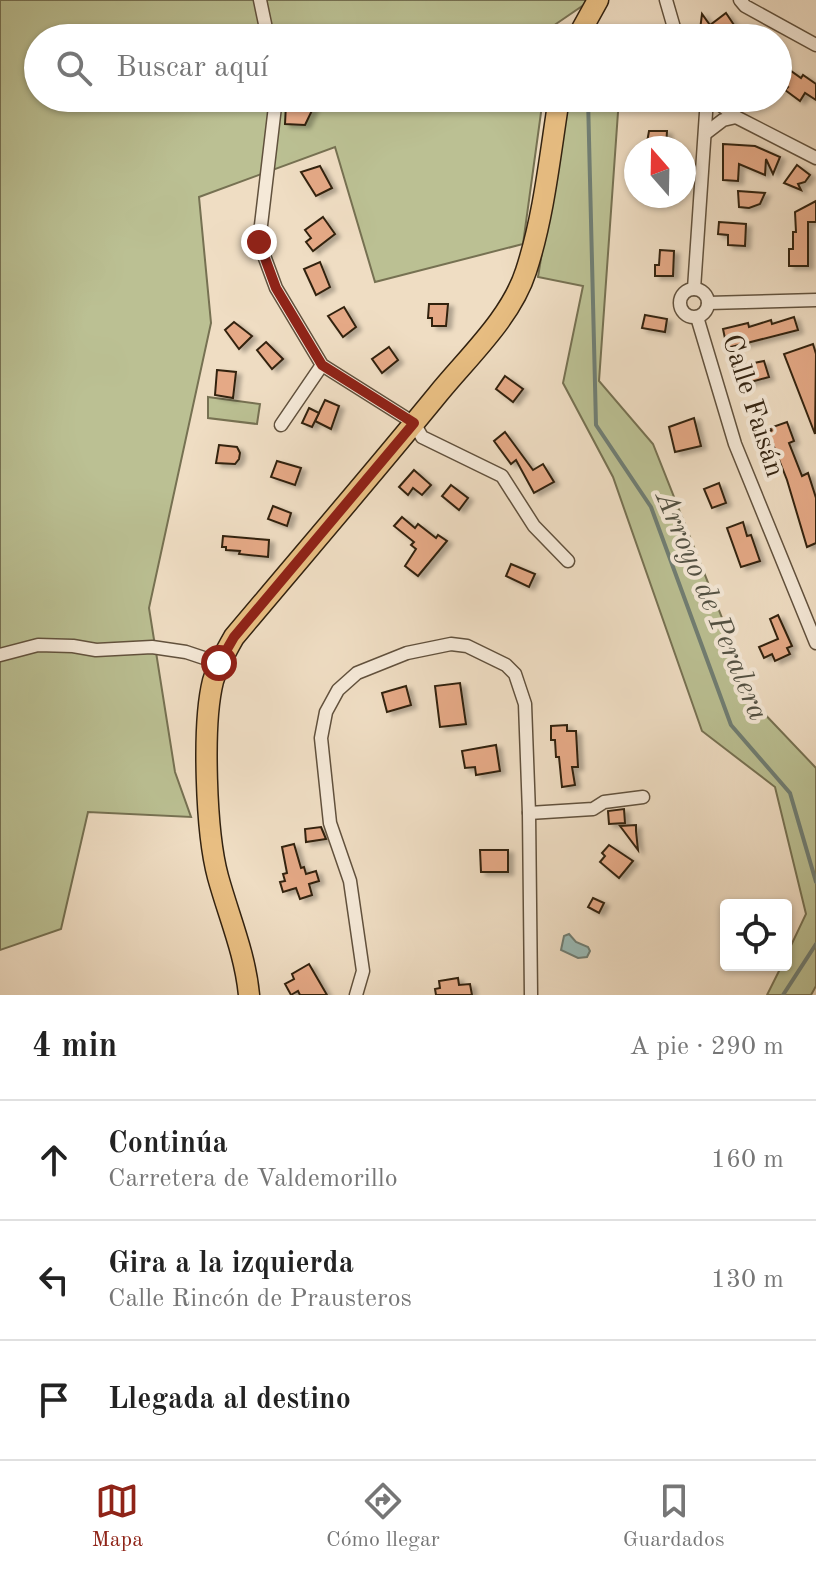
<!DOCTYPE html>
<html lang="es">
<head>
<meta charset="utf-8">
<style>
  :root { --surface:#fff; --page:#f2f2f2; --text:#222; --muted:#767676; --line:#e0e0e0; --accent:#8f2418 }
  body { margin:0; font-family:"Old Standard TT",serif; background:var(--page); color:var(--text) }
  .controls { position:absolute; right:24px; bottom:24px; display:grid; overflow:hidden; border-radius:8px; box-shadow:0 2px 6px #0004 }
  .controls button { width:72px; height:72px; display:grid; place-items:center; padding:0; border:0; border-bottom:2px solid var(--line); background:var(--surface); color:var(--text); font:40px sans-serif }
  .compass { position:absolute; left:624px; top:136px; width:72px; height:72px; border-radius:50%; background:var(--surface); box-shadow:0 2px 6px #0004; rotate:340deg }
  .stop { position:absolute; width:24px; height:24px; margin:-18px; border:6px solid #8f2418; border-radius:50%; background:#fff }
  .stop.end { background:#8f2418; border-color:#fff; box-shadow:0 2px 8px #0008 }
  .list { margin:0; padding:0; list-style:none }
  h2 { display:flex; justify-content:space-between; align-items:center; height:104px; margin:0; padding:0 32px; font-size:34px }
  h2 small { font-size:26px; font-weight:400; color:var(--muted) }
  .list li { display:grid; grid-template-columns:52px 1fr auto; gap:24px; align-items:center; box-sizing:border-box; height:120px; padding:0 32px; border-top:2px solid var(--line) }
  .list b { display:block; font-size:30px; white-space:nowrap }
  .list p { margin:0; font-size:26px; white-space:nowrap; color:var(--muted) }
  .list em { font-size:26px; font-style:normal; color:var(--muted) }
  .icon { flex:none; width:44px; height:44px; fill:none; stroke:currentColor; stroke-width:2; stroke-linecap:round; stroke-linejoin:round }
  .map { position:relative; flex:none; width:816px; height:995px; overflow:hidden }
  .search { position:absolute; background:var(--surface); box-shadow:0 2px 6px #0004; left:24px; right:24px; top:24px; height:88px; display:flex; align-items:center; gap:20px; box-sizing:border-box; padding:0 28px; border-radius:44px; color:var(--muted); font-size:30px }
  .sheet { height:464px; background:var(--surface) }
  nav { display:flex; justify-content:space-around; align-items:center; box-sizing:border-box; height:112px; border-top:2px solid var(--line); background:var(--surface); font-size:22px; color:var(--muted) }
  nav a { display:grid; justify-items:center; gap:4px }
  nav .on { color:var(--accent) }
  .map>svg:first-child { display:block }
  .green { fill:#bbc093; stroke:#767152; stroke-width:2 }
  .water { fill:#9abbb7; stroke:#707e74; stroke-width:2 }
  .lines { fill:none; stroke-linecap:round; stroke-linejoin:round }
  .stream { stroke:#707e74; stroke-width:4 }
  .building { fill:#e5a986; stroke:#322210; stroke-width:2; filter:url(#shadow) }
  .street-casing { stroke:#61513d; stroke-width:15 }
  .primary-casing { stroke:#322210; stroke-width:23 }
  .street { stroke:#f5e9d8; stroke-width:12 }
  .primary { stroke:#e8be82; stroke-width:20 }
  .route { stroke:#8f2418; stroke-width:10 }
  .labels { text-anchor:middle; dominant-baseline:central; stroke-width:8; stroke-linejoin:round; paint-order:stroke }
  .street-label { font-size:28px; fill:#322210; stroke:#f5e9d8 }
  .water-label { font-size:30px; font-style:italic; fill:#515042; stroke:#f5e9d8 }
</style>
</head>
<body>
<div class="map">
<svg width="816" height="995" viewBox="0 0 816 995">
  <defs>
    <filter id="shadow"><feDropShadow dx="5" dy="3" stdDeviation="2" flood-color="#0004"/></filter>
  </defs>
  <rect width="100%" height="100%" fill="#efddc3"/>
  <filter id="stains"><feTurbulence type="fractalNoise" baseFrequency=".0025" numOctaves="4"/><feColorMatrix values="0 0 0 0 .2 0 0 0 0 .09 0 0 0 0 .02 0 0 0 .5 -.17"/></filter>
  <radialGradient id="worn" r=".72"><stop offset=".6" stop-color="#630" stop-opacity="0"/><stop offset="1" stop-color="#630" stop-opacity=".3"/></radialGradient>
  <g class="green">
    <path d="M 0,0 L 591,0 L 553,26 L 551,38 L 38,38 L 38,98 L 543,98 L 523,244 L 375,282 L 335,147 L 199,197 L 211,323 L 149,608 L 175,772 L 191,817 L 88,812 L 61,929 L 0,950 Z"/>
    <path d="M 567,98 L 619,98 L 599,381 L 653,444 L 757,706 L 816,768 L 816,986 L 811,995 L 767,995 L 782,965 L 786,965 L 786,956 L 806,914 L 775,787 L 702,731 L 613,477 L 563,383 L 583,286 L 538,277 Z"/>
    <path d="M 208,397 L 260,404 L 257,424 L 208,418 Z"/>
  </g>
  <path class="water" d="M 569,934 L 576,942 L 588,947 L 590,951 L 587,957 L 578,958 L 561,950 L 564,936 Z"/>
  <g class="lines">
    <g class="stream">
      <path d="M 588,98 L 596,425 L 651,507 L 731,725 L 790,793 L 816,882"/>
      <path d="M 783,995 L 816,944"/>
    </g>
  </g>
  <g class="building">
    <path d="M 726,13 L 734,25 L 717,38 L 699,38 L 702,14 L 710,25 Z"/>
    <path d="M 785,71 L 789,74 L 791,71 L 801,78 L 803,75 L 816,84 L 816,100 L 805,93 L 800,101 L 785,90 L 788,87 L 778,79 Z"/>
    <path d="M 306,98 L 318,98 L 305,125 L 285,124 L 286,104 L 302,106 Z"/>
    <path d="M 649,131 L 667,131 L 666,148 L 646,148 Z"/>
    <path d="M 723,144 L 755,146 L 780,157 L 773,174 L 766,159 L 765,175 L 739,164 L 738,181 L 723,180 Z"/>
    <path d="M 797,165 L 810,175 L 805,182 L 798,184 L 801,190 L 784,183 Z"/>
    <path d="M 320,166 L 332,188 L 316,196 L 301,172 Z"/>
    <path d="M 738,191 L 765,193 L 760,204 L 749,208 L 739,207 Z"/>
    <path d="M 816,201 L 816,222 L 808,222 L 808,266 L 789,266 L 789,249 L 793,249 L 793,232 L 796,232 L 795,212 Z"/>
    <path d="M 323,217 L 335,234 L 313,251 L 306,242 L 311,238 L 305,230 Z"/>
    <path d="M 719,222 L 746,224 L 745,246 L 728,245 L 728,235 L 718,234 Z"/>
    <path d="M 660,250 L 674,251 L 673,276 L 655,276 L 655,265 L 659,265 Z"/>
    <path d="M 320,262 L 330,287 L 316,295 L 304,269 Z"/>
    <path d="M 429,304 L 448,304 L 446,326 L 432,326 L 432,318 L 428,318 Z"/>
    <path d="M 344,307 L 356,327 L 343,337 L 328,316 Z"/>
    <path d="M 645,315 L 667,319 L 665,332 L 642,328 Z"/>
    <path d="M 794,317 L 798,330 L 727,348 L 723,329 L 748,323 L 749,327 L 771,320 L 772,324 Z"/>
    <path d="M 234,322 L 252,336 L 239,349 L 225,330 Z"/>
    <path d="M 266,342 L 283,359 L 272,369 L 257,350 Z"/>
    <path d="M 813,344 L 816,354 L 815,434 L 784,354 Z"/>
    <path d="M 389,347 L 398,360 L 382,373 L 372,359 Z"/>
    <path d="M 764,361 L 769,377 L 740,385 L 734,367 Z"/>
    <path d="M 217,370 L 236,372 L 233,398 L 215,395 Z"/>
    <path d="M 505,376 L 523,389 L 513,402 L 496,389 Z"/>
    <path d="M 325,400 L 339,406 L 331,429 L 315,421 Z"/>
    <path d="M 309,408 L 319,413 L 312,427 L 302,423 Z"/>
    <path d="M 694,418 L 701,446 L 675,452 L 669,427 Z"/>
    <path d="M 787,422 L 794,441 L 789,443 L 802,476 L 808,473 L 816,498 L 816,543 L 807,547 L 787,480 L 767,429 Z"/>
    <path d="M 505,432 L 533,470 L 543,464 L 554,482 L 534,493 L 516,460 L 511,464 L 494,441 Z"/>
    <path d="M 219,445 L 237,447 L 240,453 L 239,459 L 235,464 L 216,463 Z"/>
    <path d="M 277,461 L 301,468 L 295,485 L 271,477 Z"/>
    <path d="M 414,470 L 431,485 L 422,495 L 413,488 L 408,495 L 399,487 Z"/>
    <path d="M 719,483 L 726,503 L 712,508 L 704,489 Z"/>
    <path d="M 451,485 L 468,498 L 459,510 L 442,496 Z"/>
    <path d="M 273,506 L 291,513 L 287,526 L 268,519 Z"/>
    <path d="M 402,517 L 415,528 L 418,524 L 436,538 L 438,535 L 447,541 L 418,576 L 405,566 L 416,549 L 411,545 L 414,542 L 394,526 Z"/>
    <path d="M 743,522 L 747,536 L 751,535 L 760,561 L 741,567 L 727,528 Z"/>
    <path d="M 223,536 L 269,540 L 268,557 L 239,554 L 240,551 L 226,550 L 226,547 L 222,547 Z"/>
    <path d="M 511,564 L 535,574 L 529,587 L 506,576 Z"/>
    <path d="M 778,615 L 792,646 L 787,648 L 790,654 L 775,661 L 772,654 L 764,658 L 759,647 L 778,639 L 770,619 Z"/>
    <path d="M 460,683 L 466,724 L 440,727 L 435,686 Z"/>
    <path d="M 406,686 L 411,705 L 387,712 L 382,693 Z"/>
    <path d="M 567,725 L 567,731 L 576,731 L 578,767 L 572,767 L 575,785 L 562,787 L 559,757 L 556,757 L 555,740 L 551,740 L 551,726 Z"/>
    <path d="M 496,745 L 500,771 L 476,775 L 475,767 L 465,768 L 462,751 Z"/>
    <path d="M 624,809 L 625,823 L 609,824 L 608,811 Z"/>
    <path d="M 636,825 L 636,831 L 638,850 L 620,826 Z"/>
    <path d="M 321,827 L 326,839 L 306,842 L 305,829 Z"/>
    <path d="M 294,844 L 301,868 L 304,867 L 306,874 L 316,871 L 319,881 L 309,884 L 312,895 L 300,899 L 296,888 L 283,892 L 280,882 L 285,881 L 283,874 L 287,873 L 282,847 Z"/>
    <path d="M 609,845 L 633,861 L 619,878 L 600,862 L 605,856 L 602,853 Z"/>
    <path d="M 480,850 L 508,850 L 508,872 L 481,872 Z"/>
    <path d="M 593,898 L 604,903 L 599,913 L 588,907 Z"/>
    <path d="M 309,964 L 327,995 L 300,995 L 298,991 L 291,995 L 285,984 L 294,979 L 292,974 Z"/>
    <path d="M 458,978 L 459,985 L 470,984 L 472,995 L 436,995 L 435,989 L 440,988 L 439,981 Z"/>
  </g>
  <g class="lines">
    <defs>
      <g id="street">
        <path d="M 260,0 L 268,38"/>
        <path d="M 666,0 L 677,38"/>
        <path d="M 740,0 L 745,6 L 816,45"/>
        <path d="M 276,98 L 259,242 L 276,288 L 322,365 L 414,423 L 422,437 L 502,476 L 534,526 L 568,561"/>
        <path d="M 712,98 L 736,117 L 816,158"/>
        <path d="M 706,133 L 723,120 L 736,117"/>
        <circle cx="694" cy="303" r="14"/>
        <path d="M 694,289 L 707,98"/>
        <path d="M 708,303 L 816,300"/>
        <path d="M 697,317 L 735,444 L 816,643"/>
        <path d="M 281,425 L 322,365"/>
        <path d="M 0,655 L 38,645 L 73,646 L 96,650 L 152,647 L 186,652 L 219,663"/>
        <path d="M 529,813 L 593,809 L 604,802 L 643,797"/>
        <path d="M 356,995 L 363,971 L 350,881 L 330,823 L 321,738 L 326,712 L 338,690 L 357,673 L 407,653 L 451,644 L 467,646 L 506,665 L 515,674 L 525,704 L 529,813 L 531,995"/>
      </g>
      <g id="primary">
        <path d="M 577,38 L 598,0"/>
        <path d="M 249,995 C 245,953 229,917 218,877 C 206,833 202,725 213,681 C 218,665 226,651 234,637 C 302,556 371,476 438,394 C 468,357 511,318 526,271 C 544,216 550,155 559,98"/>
      </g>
    </defs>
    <use href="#street" class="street-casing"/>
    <use href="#primary" class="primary-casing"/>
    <use href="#street" class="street"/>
    <use href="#primary" class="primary"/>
  </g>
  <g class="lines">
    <path class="route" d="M 219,663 L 234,637 L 414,423 L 322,365 L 276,288 L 259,242"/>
  </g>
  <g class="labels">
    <g class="street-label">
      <text transform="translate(752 406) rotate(72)">Calle Faisán</text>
    </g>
    <g class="water-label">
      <text transform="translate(711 606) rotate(67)">Arroyo de Peralera</text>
    </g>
  </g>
  <rect width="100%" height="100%" filter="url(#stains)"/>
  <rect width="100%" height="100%" fill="url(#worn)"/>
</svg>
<div class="controls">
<button><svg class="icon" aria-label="locate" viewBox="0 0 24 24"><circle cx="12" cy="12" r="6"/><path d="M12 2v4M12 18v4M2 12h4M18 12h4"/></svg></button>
</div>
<svg class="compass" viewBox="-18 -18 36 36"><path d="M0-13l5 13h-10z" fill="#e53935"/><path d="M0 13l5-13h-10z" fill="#767676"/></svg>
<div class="stop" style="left:219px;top:663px"></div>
<div class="stop end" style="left:259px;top:242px"></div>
<div class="search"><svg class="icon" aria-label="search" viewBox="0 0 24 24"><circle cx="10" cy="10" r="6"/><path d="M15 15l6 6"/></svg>Buscar aquí</div>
</div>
<section class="sheet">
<h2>4 min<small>A pie · 290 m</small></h2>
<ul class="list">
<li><svg class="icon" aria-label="ahead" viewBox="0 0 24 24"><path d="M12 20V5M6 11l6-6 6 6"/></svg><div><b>Continúa</b><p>Carretera de Valdemorillo</p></div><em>160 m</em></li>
<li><svg class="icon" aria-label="left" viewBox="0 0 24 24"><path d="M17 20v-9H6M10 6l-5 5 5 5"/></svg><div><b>Gira a la izquierda</b><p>Calle Rincón de Prausteros</p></div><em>130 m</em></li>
<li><svg class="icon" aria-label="arrive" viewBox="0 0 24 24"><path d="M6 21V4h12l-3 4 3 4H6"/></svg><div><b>Llegada al destino</b></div></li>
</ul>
</section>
<nav>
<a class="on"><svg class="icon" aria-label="map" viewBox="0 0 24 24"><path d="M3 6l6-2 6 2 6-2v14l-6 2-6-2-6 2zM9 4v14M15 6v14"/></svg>Mapa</a>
<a><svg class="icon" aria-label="directions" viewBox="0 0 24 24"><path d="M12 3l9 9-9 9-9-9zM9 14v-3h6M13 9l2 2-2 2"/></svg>Cómo llegar</a>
<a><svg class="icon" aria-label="saved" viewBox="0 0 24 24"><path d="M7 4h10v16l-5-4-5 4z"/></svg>Guardados</a>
</nav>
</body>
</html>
